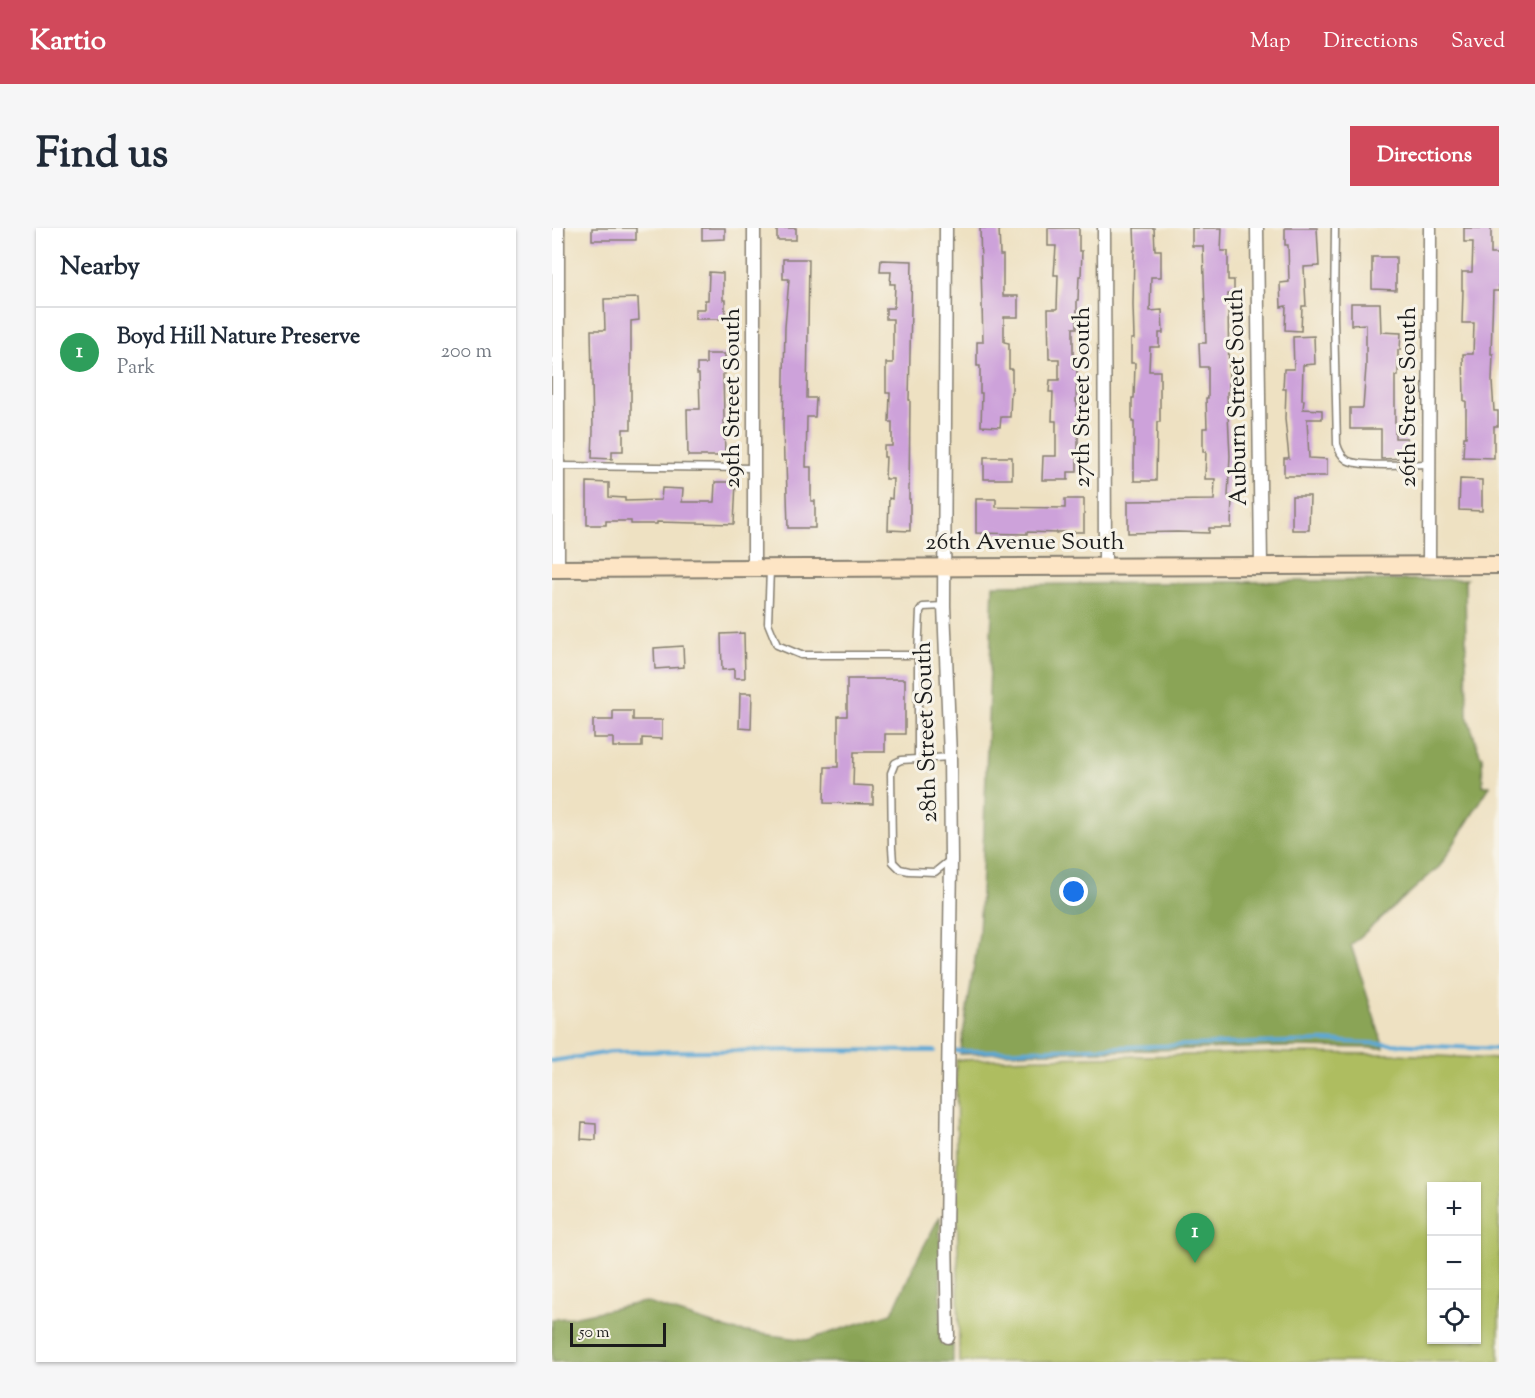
<!DOCTYPE html>
<html lang="en">
<head>
<meta charset="utf-8">
<style>
  :root { --surface:#fff; --page:#f6f6f7; --text:#1f2937; --muted:#747a83; --line:#e0e1e3; --accent:#d1495b }
  body { margin:0; font-family:"Sorts Mill Goudy",serif; background:var(--page); color:var(--text) }
  .controls { position:absolute; right:18px; bottom:18px; display:grid; overflow:hidden; border-radius:0px; box-shadow:0 2px 4px #0004 }
  .controls button { width:54px; height:54px; display:grid; place-items:center; padding:0; border:0; border-bottom:2px solid var(--line); background:var(--surface); color:var(--text); font:30px sans-serif }
  .scale { position:absolute; left:18px; bottom:15px; width:96px; box-sizing:border-box; padding-left:6px; border:3px solid #1c1c1c; border-top:0; font-size:16px; line-height:21px; white-space:nowrap; color:#1c1c1c; -webkit-text-stroke:4px #f7f3e8; paint-order:stroke }
  .you { position:absolute; left:522px; top:664px; width:21px; height:21px; margin:-15px; border:4px solid #fff; border-radius:50%; background:#1a73e8; box-shadow:0 0 0 9px #1a73e833 }
  .badge { display:grid; place-items:center; width:39px; height:39px; border-radius:50%; background:var(--accent); color:#fff; font-size:20px; font-weight:700 }
  .pin { position:absolute; translate:-50% -50px; filter:drop-shadow(0 2px 3px #0008) }
  .pin::after { content:''; position:absolute; top:32px; width:21px; height:18px; background:inherit; clip-path:polygon(0 0,100% 0,50% 100%) }
  .list { margin:0; padding:0; list-style:none }
  h2 { display:flex; justify-content:space-between; align-items:center; height:78px; margin:0; padding:0 24px; font-size:26px }
  h2 small { font-size:20px; font-weight:400; color:var(--muted) }
  .list li { display:grid; grid-template-columns:39px 1fr auto; gap:18px; align-items:center; box-sizing:border-box; height:90px; padding:0 24px; border-top:2px solid var(--line) }
  .list b { display:block; font-size:22px; white-space:nowrap }
  .list p { margin:0; font-size:20px; white-space:nowrap; color:var(--muted) }
  .list em { font-size:20px; font-style:normal; color:var(--muted) }
  .icon { flex:none; width:33px; height:33px; fill:none; stroke:currentColor; stroke-width:2; stroke-linecap:round; stroke-linejoin:round }
  .map { position:relative; flex:none; width:947px; height:1134px; overflow:hidden; border-radius:0px }
  header { display:flex; align-items:center; gap:36px; box-sizing:border-box; height:84px; padding:0 30px; background:var(--accent); color:#fff }
  header strong { font-size:28px }
  nav { display:flex; gap:33px; margin-inline-start:auto; font-size:21px }
  .intro { display:flex; align-items:center; justify-content:space-between; box-sizing:border-box; height:144px; padding:0 36px }
  h1 { margin:0; font-size:42px }
  .button { padding:15px 27px; border-radius:0px; background:var(--accent); color:#fff; font-size:21px; font-weight:700 }
  main { display:flex; gap:36px; padding:0 36px }
  aside { flex:1; background:var(--surface); border-radius:0px; box-shadow:0 2px 4px #0004 }
  .map>svg:first-child { display:block }
  .green { fill:#aebd60; stroke:#656c3e; stroke-width:1.5; fill-rule:evenodd }
  .forest { fill:#8aa456; stroke:#536039; stroke-width:1.5 }
  .lines { fill:none; stroke-linecap:round; stroke-linejoin:round }
  .stream { stroke:#5da9d6; stroke-width:4 }
  .building { fill:#cda2da }
  .lane-casing { stroke:#857e6f; stroke-width:9 }
  .street-casing { stroke:#857e6f; stroke-width:15 }
  .secondary-casing { stroke:#857e6f; stroke-width:20 }
  .lane { stroke:#fff; stroke-width:6 }
  .street { stroke:#fff; stroke-width:12 }
  .secondary { stroke:#fde5c5; stroke-width:16 }
  .labels { text-anchor:middle; dominant-baseline:central; stroke-width:6; stroke-linejoin:round; paint-order:stroke }
  .street-label { font-size:24px; fill:#1c1c1c; stroke:#f7f3e8 }
</style>
</head>
<body>
<header>
<strong>Kartio</strong>
<nav><a>Map</a><a>Directions</a><a>Saved</a></nav>
</header>
<div class="intro"><h1>Find us</h1><a class="button">Directions</a></div>
<main>
<aside>
<h2>Nearby<small></small></h2>
<ul class="list">
<li><span class="badge" style="background:#2e9e5b">1</span><div><b>Boyd Hill Nature Preserve</b><p>Park</p></div><em>200 m</em></li>
</ul>
</aside>
<div class="map">
<svg width="947" height="1134" viewBox="0 0 947 1134">
  <rect width="100%" height="100%" fill="#f7f3e8"/>
  <filter id="ink" filterUnits="userSpaceOnUse"><feTurbulence type="fractalNoise" baseFrequency=".0167" numOctaves="2"/><feDisplacementMap in="SourceGraphic" scale="12" xChannelSelector="R" yChannelSelector="G"/><feConvolveMatrix kernelMatrix="1 2 1 2 8 2 1 2 1" color-interpolation-filters="sRGB"/></filter>
  <filter id="wash" filterUnits="userSpaceOnUse"><feTurbulence type="fractalNoise" baseFrequency=".008" numOctaves="4" result="noise"/><feDisplacementMap in="SourceGraphic" scale="24" xChannelSelector="R" yChannelSelector="G"/><feGaussianBlur stdDeviation="1.35" result="paint"/><feColorMatrix in="noise" values="0 0 0 0 0 0 0 0 0 0 0 0 0 0 0 0 0 1.4 0 .05"/><feComposite in="paint" operator="in"/></filter>
  <g filter="url(#wash)">
    <rect width="100%" height="100%" fill="#eee1c2"/>
    <path class="green" d="M 731,825 L 844,826 L 947,831 L 947,1134 L 407,1134 L 404,832 ZM 880,958 L 924,958 L 924,1112 L 880,1112 Z"/>
    <g class="forest">
      <path d="M 915,351 L 913,353 L 915,487 L 928,526 L 930,528 L 931,558 L 938,558 L 888,638 L 799,717 L 832,820 L 731,819 L 408,826 L 427,705 L 432,600 L 441,357 Z"/>
      <path d="M 388,988 L 389,1116 L 401,1117 L 401,1134 L 0,1134 L 0,1091 L 15,1090 L 93,1074 L 179,1102 L 255,1112 L 340,1085 L 365,1031 Z"/>
    </g>
    <g class="lines">
      <g class="stream">
        <path d="M 404,823 L 440,823 L 771,813 L 947,821"/>
        <path d="M 0,833 L 59,824 L 259,822 L 383,823"/>
      </g>
    </g>
    <g id="blocks">
      <g class="building">
        <rect x="40" y="0" width="44" height="12"/>
        <path d="M 150,0 L 173,0 L 173,11 L 150,12 Z"/>
        <rect x="225" y="0" width="19" height="12"/>
        <path d="M 428,0 L 447,0 L 448,27 L 451,27 L 451,68 L 466,68 L 466,89 L 452,89 L 452,114 L 457,115 L 457,141 L 460,141 L 460,163 L 459,164 L 458,189 L 449,189 L 448,199 L 429,198 L 430,165 L 428,165 L 428,138 L 425,138 L 425,114 L 431,114 Z"/>
        <path d="M 496,0 L 527,0 L 527,23 L 530,23 L 529,48 L 527,48 L 526,72 L 525,72 L 525,100 L 521,100 L 521,141 L 525,141 L 524,174 L 525,174 L 525,198 L 526,198 L 526,224 L 525,224 L 525,244 L 516,244 L 516,252 L 490,252 L 491,228 L 504,228 L 504,193 L 500,193 L 501,164 L 497,164 L 498,152 L 507,152 L 507,131 L 497,131 L 496,81 L 505,81 L 506,47 L 502,47 L 504,18 L 496,18 Z"/>
        <path d="M 582,0 L 602,0 L 603,22 L 609,22 L 609,49 L 599,49 L 598,83 L 610,82 L 611,105 L 607,105 L 607,119 L 598,119 L 597,143 L 608,143 L 608,194 L 605,194 L 604,253 L 582,253 L 582,194 L 580,194 L 580,170 L 582,170 L 583,135 L 579,135 L 579,111 L 582,111 L 581,77 L 582,22 L 583,22 Z"/>
        <path d="M 640,0 L 670,0 L 669,23 L 676,23 L 676,52 L 682,52 L 682,66 L 676,66 L 677,164 L 675,164 L 678,228 L 676,268 L 680,268 L 679,300 L 657,300 L 657,305 L 625,304 L 576,305 L 576,273 L 662,272 L 663,251 L 653,251 L 654,224 L 651,224 L 651,200 L 655,200 L 654,170 L 656,170 L 656,139 L 648,139 L 647,115 L 654,115 L 651,18 L 640,18 Z"/>
        <path d="M 733,0 L 765,0 L 767,38 L 752,39 L 754,78 L 750,78 L 749,103 L 733,102 L 734,78 L 729,79 L 728,55 L 737,54 L 736,17 L 733,17 Z"/>
        <path d="M 912,0 L 939,0 L 939,26 L 947,26 L 947,63 L 941,63 L 939,126 L 941,126 L 940,153 L 942,183 L 946,183 L 946,198 L 942,198 L 942,230 L 911,229 L 912,209 L 914,209 L 914,173 L 912,173 L 911,126 L 921,126 L 922,95 L 910,95 L 911,62 L 910,62 L 910,44 L 920,44 L 921,14 L 912,14 Z"/>
        <path d="M 820,29 L 844,29 L 844,62 L 820,61 Z"/>
        <path d="M 231,31 L 257,31 L 255,170 L 264,170 L 263,189 L 255,189 L 254,239 L 259,239 L 259,273 L 263,273 L 263,300 L 236,300 L 234,233 L 232,233 L 231,198 L 233,99 L 237,51 L 231,51 Z"/>
        <path d="M 329,32 L 360,33 L 357,172 L 358,172 L 357,271 L 358,271 L 358,303 L 336,302 L 337,270 L 340,271 L 341,251 L 333,251 L 334,229 L 332,229 L 332,218 L 340,218 L 340,194 L 337,194 L 338,165 L 334,165 L 334,135 L 341,135 L 341,91 L 334,91 L 334,80 L 342,80 L 343,56 L 338,56 L 339,44 L 328,44 Z"/>
        <path d="M 157,44 L 171,45 L 171,72 L 173,72 L 173,91 L 143,91 L 143,81 L 153,81 L 153,72 L 156,72 Z"/>
        <path d="M 86,70 L 87,92 L 79,93 L 79,201 L 71,201 L 71,223 L 60,223 L 60,231 L 40,230 L 41,203 L 39,102 L 53,102 L 52,71 Z"/>
        <path d="M 799,75 L 828,75 L 829,104 L 849,105 L 848,122 L 846,122 L 846,148 L 843,148 L 843,210 L 855,210 L 855,230 L 829,231 L 829,201 L 798,201 L 798,180 L 811,180 L 814,139 L 814,96 L 799,97 Z"/>
        <path d="M 762,108 L 763,136 L 751,137 L 750,172 L 752,172 L 751,181 L 770,182 L 770,191 L 755,191 L 757,230 L 775,231 L 775,248 L 732,248 L 732,230 L 737,230 L 733,191 L 734,161 L 731,161 L 732,141 L 742,141 L 741,109 Z"/>
        <path d="M 154,126 L 173,126 L 173,146 L 171,146 L 173,228 L 136,228 L 135,181 L 148,181 L 147,146 L 145,146 L 145,136 L 154,136 Z"/>
        <rect x="432" y="229" width="28" height="22"/>
        <path d="M 908,251 L 930,252 L 930,283 L 907,282 Z"/>
        <path d="M 35,254 L 57,255 L 57,269 L 73,270 L 73,273 L 109,272 L 110,260 L 131,261 L 130,274 L 162,274 L 163,254 L 184,254 L 182,296 L 105,294 L 105,296 L 79,296 L 79,293 L 54,293 L 54,297 L 35,297 Z"/>
        <path d="M 740,268 L 758,268 L 757,302 L 740,302 Z"/>
        <path d="M 424,271 L 444,271 L 444,279 L 513,280 L 513,271 L 532,271 L 532,304 L 505,304 L 505,305 L 475,304 L 475,306 L 424,305 Z"/>
        <path d="M 192,405 L 193,450 L 182,450 L 182,441 L 170,442 L 169,406 Z"/>
        <path d="M 131,418 L 132,439 L 103,441 L 102,420 Z"/>
        <path d="M 295,451 L 353,451 L 353,506 L 333,506 L 333,524 L 302,524 L 301,557 L 321,558 L 321,576 L 272,575 L 273,539 L 286,539 L 286,488 L 295,488 Z"/>
        <path d="M 188,465 L 200,465 L 199,501 L 187,500 Z"/>
        <path d="M 61,483 L 81,483 L 81,492 L 110,492 L 110,511 L 90,510 L 90,519 L 61,519 L 61,510 L 41,510 L 41,492 L 61,492 Z"/>
        <path d="M 30,895 L 44,896 L 44,912 L 29,911 Z"/>
      </g>
    </g>
  </g>
  <g filter="url(#ink)">
    <use href="#blocks" fill-opacity="0" stroke="#857e6f" stroke-width="1.5"/>
    <g class="lines">
      <defs>
        <g id="lane">
          <path d="M 783,0 L 782,89 L 785,216 C 787,223 789,228 795,232 C 808,240 860,236 877,236"/>
          <path d="M 6,238 L 202,240"/>
          <path d="M 218,341 L 216,395 L 225,417 L 249,427 L 366,427 L 368,383 L 371,379 L 392,378"/>
          <path d="M 398,529 L 349,532 L 343,535 L 339,545 L 340,620 L 341,634 L 348,641 L 357,643 L 383,644 L 399,631"/>
          <path d="M 366,531 L 366,427"/>
        </g>
        <g id="street">
          <path d="M 6,0 L 6,341"/>
          <path d="M 394,0 L 392,378 L 398,529 L 399,631 L 394,1007 L 396,1109"/>
          <path d="M 552,0 L 553,339"/>
          <path d="M 705,0 L 709,338"/>
          <path d="M 877,337 L 878,0"/>
          <path d="M 202,340 L 202,0"/>
        </g>
        <path id="secondary" d="M 0,341 L 947,337"/>
      </defs>
      <use href="#lane" class="lane-casing"/>
      <use href="#street" class="street-casing"/>
      <use href="#secondary" class="secondary-casing"/>
      <use href="#lane" class="lane"/>
      <use href="#street" class="street"/>
      <use href="#secondary" class="secondary"/>
    </g>
  </g>
  <g class="labels">
    <g class="street-label">
      <text transform="translate(531 169) rotate(-90)">27th Street South</text>
      <text transform="translate(686 169) rotate(-91)">Auburn Street South</text>
      <text transform="translate(857 169) rotate(-90)">26th Street South</text>
      <text transform="translate(181 170) rotate(-90)">29th Street South</text>
      <text x="473" y="315">26th Avenue South</text>
      <text transform="translate(375 504) rotate(-92)">28th Street South</text>
    </g>
  </g>
</svg>
<div class="controls">
<button>+</button>
<button>−</button>
<button><svg class="icon" aria-label="locate" viewBox="0 0 24 24"><circle cx="12" cy="12" r="6"/><path d="M12 2v4M12 18v4M2 12h4M18 12h4"/></svg></button>
</div>
<div class="scale">50 m</div>
<div class="you"></div>
<div class="pin badge" style="left:643px;top:1035px;background:#2e9e5b">1</div>
</div>
</main>
</body>
</html>
